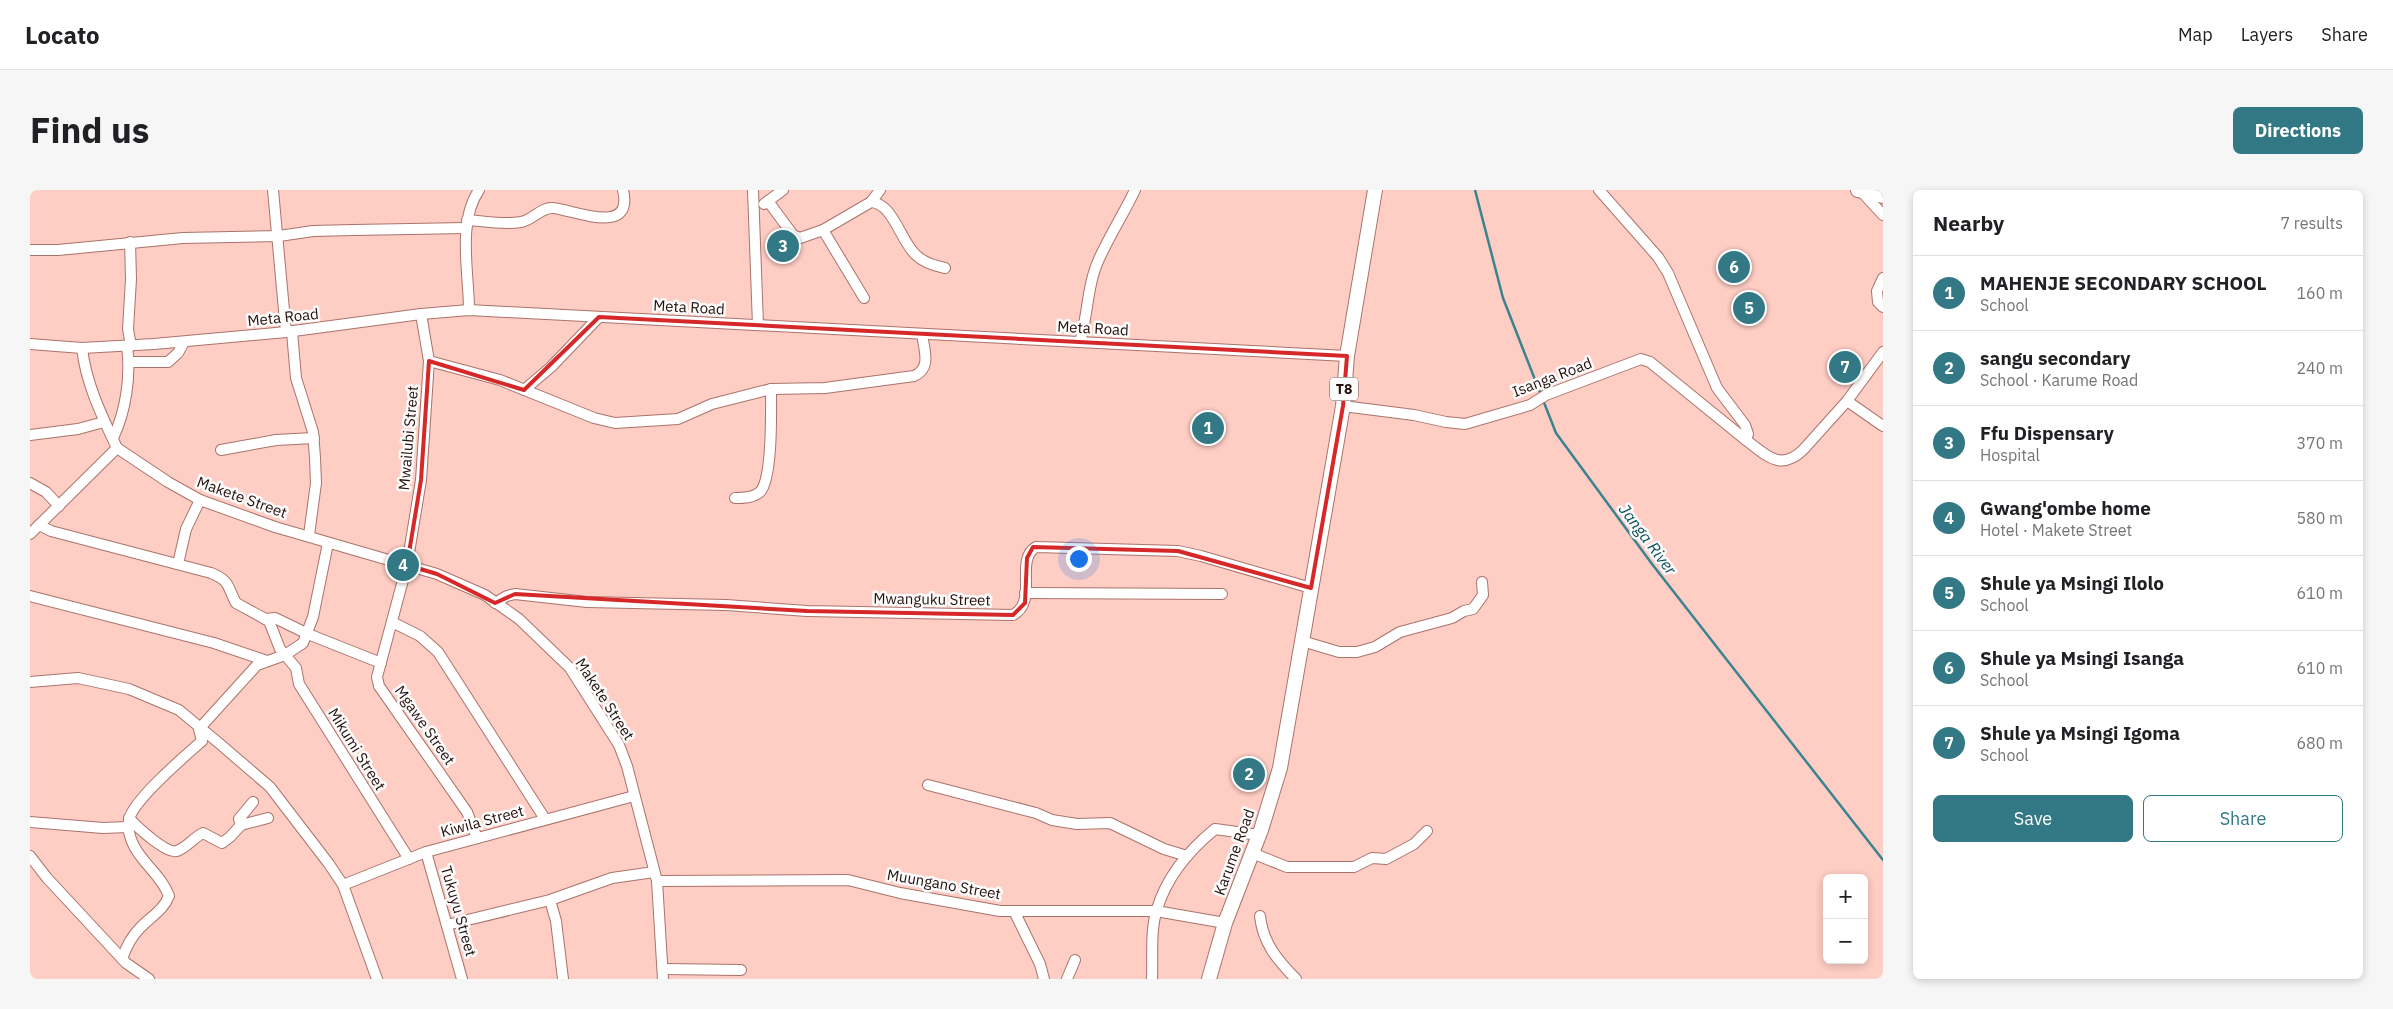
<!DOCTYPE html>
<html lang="en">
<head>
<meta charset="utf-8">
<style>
  :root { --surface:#fff; --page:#f6f6f6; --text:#202124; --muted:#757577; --line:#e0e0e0; --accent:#327985 }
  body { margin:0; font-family:"IBM Plex Sans",sans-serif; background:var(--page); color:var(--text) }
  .controls { position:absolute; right:15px; bottom:15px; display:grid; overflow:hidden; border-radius:8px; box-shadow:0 2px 8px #0003 }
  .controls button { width:45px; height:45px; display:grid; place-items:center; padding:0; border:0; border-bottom:1px solid var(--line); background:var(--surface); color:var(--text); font:25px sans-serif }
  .you { position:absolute; left:1048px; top:368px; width:18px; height:18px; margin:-12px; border:4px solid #fff; border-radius:50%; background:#1a73e8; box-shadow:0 0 0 8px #1a73e833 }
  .badge { display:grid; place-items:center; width:32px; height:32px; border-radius:50%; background:var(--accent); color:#fff; font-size:16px; font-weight:700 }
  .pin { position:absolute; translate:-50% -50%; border:2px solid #fff; box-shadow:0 1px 5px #0006 }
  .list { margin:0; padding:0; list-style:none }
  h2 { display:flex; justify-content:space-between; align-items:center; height:65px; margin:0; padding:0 20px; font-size:21px }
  h2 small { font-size:16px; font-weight:400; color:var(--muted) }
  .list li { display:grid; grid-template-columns:32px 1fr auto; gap:15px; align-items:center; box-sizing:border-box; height:75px; padding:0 20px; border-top:1px solid var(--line) }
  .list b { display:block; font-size:19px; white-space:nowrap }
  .list p { margin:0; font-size:16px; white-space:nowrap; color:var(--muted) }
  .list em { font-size:16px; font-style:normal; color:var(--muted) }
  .actions { display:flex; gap:10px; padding:15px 20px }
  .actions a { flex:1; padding:11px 0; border:1px solid var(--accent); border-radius:8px; text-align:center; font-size:18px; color:var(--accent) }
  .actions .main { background:var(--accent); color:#fff }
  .map { position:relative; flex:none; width:1853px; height:789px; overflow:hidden; border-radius:8px }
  header { display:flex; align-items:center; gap:30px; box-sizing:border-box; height:70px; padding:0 25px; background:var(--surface); border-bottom:1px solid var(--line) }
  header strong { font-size:24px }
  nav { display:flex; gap:28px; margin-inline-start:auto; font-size:18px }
  .intro { display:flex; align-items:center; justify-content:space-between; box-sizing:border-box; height:120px; padding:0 30px }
  h1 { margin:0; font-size:35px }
  .button { padding:12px 22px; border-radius:8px; background:var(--accent); color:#fff; font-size:18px; font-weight:700 }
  main { display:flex; gap:30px; padding:0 30px }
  aside { flex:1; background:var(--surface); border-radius:8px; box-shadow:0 2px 8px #0003 }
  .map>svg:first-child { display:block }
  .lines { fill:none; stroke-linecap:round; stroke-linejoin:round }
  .stream { stroke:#3b838f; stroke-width:2.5 }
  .minor-casing { stroke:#aa736a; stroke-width:12 }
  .highway-casing { stroke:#aa736a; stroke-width:16 }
  .minor { stroke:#fff; stroke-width:10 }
  .highway { stroke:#fff; stroke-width:14 }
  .marked { fill:none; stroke:#d62828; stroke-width:4; stroke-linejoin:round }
  .labels { text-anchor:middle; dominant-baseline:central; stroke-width:5; stroke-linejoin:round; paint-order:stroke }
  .shield { fill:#fbfbfb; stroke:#645654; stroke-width:1 }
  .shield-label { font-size:14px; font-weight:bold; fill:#240f0c }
  .street-label { font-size:15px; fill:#240f0c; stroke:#fbfbfb }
  .water-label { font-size:16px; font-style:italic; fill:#0e5059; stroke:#fbfbfb }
</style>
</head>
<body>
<header>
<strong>Locato</strong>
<nav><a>Map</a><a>Layers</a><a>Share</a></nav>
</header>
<div class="intro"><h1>Find us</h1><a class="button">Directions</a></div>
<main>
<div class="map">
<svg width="1853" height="789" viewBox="0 0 1853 789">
  <rect width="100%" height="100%" fill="#fecdc4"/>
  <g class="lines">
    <g class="stream">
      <path d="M 1445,0 L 1473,108 L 1511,205"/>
      <path d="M 1513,210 L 1526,243 L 1622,374 L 1853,670"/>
    </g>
    <defs>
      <g id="minor">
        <path d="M 243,0 L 256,142"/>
        <path d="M 723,0 L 728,135"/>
        <path d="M 1569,0 L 1628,67 L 1638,83 L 1687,198 L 1715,235 L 1718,244 L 1716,250 C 1736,265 1750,282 1773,260 L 1817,211 L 1853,162"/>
        <path d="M 1831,1 L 1853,25"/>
        <path d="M 738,11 L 763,45 L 770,48 L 793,40 L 841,12 C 863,13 871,52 886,65 C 894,73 905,76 915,78"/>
        <path d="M 841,12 L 850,0"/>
        <path d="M 734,14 L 753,0"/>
        <path d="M 437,30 C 454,31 474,35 491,32 C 503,30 511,17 523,18 C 544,20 604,47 593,0"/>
        <path d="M 793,40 L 834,108"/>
        <path d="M 100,52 L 101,89 L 98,139 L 101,156"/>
        <path d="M 0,60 L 28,60 L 153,48 L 249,46 L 283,41 L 324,40 L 436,38"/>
        <path d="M 1853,88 L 1847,101 L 1848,112 L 1853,117"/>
        <path d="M 439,120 C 439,83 427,32 449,0"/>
        <path d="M 391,124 L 399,171 L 391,290 L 377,375 L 347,487 L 349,496 L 437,622 L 447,648"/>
        <path d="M 262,142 L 266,188 L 283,242 L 285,268 L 286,293 L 279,345"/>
        <path d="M 1050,152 C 1058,125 1057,95 1069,69 C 1080,45 1094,23 1105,0"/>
        <path d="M 0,154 L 52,158 L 124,154 L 256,142 L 391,124 L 439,120 L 1317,166"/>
        <path d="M 399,171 L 470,190 L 564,228 L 585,233 L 648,229 L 682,214 L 741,199 L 795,198 L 884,186 C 902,178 894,160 892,144"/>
        <path d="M 99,172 L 138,172 L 148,163 L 154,152"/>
        <path d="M 494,200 L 521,177 L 569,127"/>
        <path d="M 1817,211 L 1853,236"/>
        <path d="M 1313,216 L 1384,225 L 1416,232 L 1435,234 L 1500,215 L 1516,205 L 1611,169 L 1620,172 L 1716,250"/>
        <path d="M 0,245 L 48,239 L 74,232"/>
        <path d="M 83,248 C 96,221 101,186 97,156"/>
        <path d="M 87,258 L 138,292 L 170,310 L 245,337 L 407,384 L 455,405 L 489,429 L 540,478 L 589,555 L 597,576 L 627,691 L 633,789"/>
        <path d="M 191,260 L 246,250 L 284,248"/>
        <path d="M 0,293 L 16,302 L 29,316"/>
        <path d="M 705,308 C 713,308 723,308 730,302 C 743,288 741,219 741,199"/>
        <path d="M 9,335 L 21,341 L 181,383 C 201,391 197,397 206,413 L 239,431 L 250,459 L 266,478 L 269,494 L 379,669"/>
        <path d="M 0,344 L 87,258 C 72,226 56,194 52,158"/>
        <path d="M 148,374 L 156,339 L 170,310"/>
        <path d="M 995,403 L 1192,404"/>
        <path d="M 0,406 L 184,453 L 237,471"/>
        <path d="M 465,413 L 477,406 L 485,404 L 557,412 L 696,415 L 777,421 L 983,425 C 1009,411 984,370 1006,357 L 1148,361 L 1171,366 L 1281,398"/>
        <path d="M 235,429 L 245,428 L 278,444 L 351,473"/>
        <path d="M 362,432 L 390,446 L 408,462 L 515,629"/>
        <path d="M 1272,451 L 1309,462 L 1327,462 L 1345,457 L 1370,442 L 1422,428 L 1434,421 L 1443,419 L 1453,405 L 1452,392"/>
        <path d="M 0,492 L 48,488 L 99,499 L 149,520 L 190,554 L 240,597 L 299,674 L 313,695 L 347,789"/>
        <path d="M 898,595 L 1006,623 L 1022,630 L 1047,634 L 1080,633 L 1134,659 L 1157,666"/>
        <path d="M 99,628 C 106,636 136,664 147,661 C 158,657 163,648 173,643 L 192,653 L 200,647 L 211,635 L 209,629 L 223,612"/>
        <path d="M 0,632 L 73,638 L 98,637"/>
        <path d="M 211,635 L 238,628"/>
        <path d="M 396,662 L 432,789"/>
        <path d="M 1222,663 L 1257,677 L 1324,677 L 1342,668 L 1356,669 L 1384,654 L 1397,641"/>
        <path d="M 0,666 L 17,688 L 96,773 L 119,789"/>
        <path d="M 627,691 L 818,690 L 870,703 L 970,721 L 1126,721 L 1195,733"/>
        <path d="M 313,695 L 396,662 L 604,606"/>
        <path d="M 520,710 L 526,731 L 533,789"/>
        <path d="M 984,721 L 1010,774 L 1014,789"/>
        <path d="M 1230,726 C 1233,753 1247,770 1266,789"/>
        <path d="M 417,735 L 520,710 L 582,688 L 624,682"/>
        <path d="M 92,769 C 96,757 101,747 110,738 C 120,727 133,721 139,706 C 132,686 113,674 104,656 C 100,648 97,639 99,630 C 102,611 156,565 172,551 L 169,539 L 227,475 L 255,465 L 273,453 L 283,427 L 298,353"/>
        <path d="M 633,779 L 711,780"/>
        <path d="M 1037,789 L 1045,770"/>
        <path d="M 1122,789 C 1123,767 1120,740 1127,719 C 1137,686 1158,661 1185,639 L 1229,645"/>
      </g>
      <g id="highway">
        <path d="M 1828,0 L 1853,6"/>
        <path d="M 1179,789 L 1195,733 L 1231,640 L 1250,578 L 1313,216 L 1317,166 L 1345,0"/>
      </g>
    </defs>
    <use href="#minor" class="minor-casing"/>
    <use href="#highway" class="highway-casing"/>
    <use href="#minor" class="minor"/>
    <use href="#highway" class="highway"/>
  </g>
  <path class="marked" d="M 569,127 L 1317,166 L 1313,216 L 1281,398 L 1148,361 L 1003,357 L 997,368 L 995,413 L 983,425 L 777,421 L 485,404 L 465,413 L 407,384 L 377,375 L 391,290 L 399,171 L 494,200 Z"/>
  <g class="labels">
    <rect class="shield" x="1300" y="187.5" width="28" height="23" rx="4"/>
    <g class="shield-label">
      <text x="1314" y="199">T8</text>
    </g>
    <g class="street-label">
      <text transform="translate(659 117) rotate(3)">Meta Road</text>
      <text transform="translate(253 127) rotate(-6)">Meta Road</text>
      <text transform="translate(1063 138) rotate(3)">Meta Road</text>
      <text transform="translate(1522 187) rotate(-21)">Isanga Road</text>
      <text transform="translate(378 248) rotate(-85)">Mwailubi Street</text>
      <text transform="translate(212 307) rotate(20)">Makete Street</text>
      <text transform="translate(902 409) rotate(1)">Mwanguku Street</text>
      <text transform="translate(575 509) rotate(57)">Makete Street</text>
      <text transform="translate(395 535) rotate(55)">Mgawe Street</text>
      <text transform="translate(327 559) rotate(58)">Mikumi Street</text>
      <text transform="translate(452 631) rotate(-15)">Kiwila Street</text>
      <text transform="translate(1204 662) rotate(-70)">Karume Road</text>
      <text transform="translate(914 694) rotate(10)">Muungano Street</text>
      <text transform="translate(429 721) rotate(74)">Tukuyu Street</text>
    </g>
    <g class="water-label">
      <text transform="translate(1618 349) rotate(53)">Janga River</text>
    </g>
  </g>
</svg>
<div class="controls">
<button>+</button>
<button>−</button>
</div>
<div class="you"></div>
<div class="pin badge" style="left:1178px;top:238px">1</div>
<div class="pin badge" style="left:1219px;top:584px">2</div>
<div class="pin badge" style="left:753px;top:56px">3</div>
<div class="pin badge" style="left:373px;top:375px">4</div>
<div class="pin badge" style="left:1719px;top:118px">5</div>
<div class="pin badge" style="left:1704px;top:77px">6</div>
<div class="pin badge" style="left:1815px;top:177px">7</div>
</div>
<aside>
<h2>Nearby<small>7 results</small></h2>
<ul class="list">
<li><span class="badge">1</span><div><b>MAHENJE SECONDARY SCHOOL</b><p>School</p></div><em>160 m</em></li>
<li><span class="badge">2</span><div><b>sangu secondary</b><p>School · Karume Road</p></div><em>240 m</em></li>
<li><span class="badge">3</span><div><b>Ffu Dispensary</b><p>Hospital</p></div><em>370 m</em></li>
<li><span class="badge">4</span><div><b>Gwang'ombe home</b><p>Hotel · Makete Street</p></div><em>580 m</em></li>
<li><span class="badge">5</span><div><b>Shule ya Msingi Ilolo</b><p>School</p></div><em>610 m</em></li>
<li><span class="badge">6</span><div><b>Shule ya Msingi Isanga</b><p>School</p></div><em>610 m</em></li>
<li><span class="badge">7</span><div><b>Shule ya Msingi Igoma</b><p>School</p></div><em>680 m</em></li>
</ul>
<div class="actions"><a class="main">Save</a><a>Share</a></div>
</aside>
</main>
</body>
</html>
